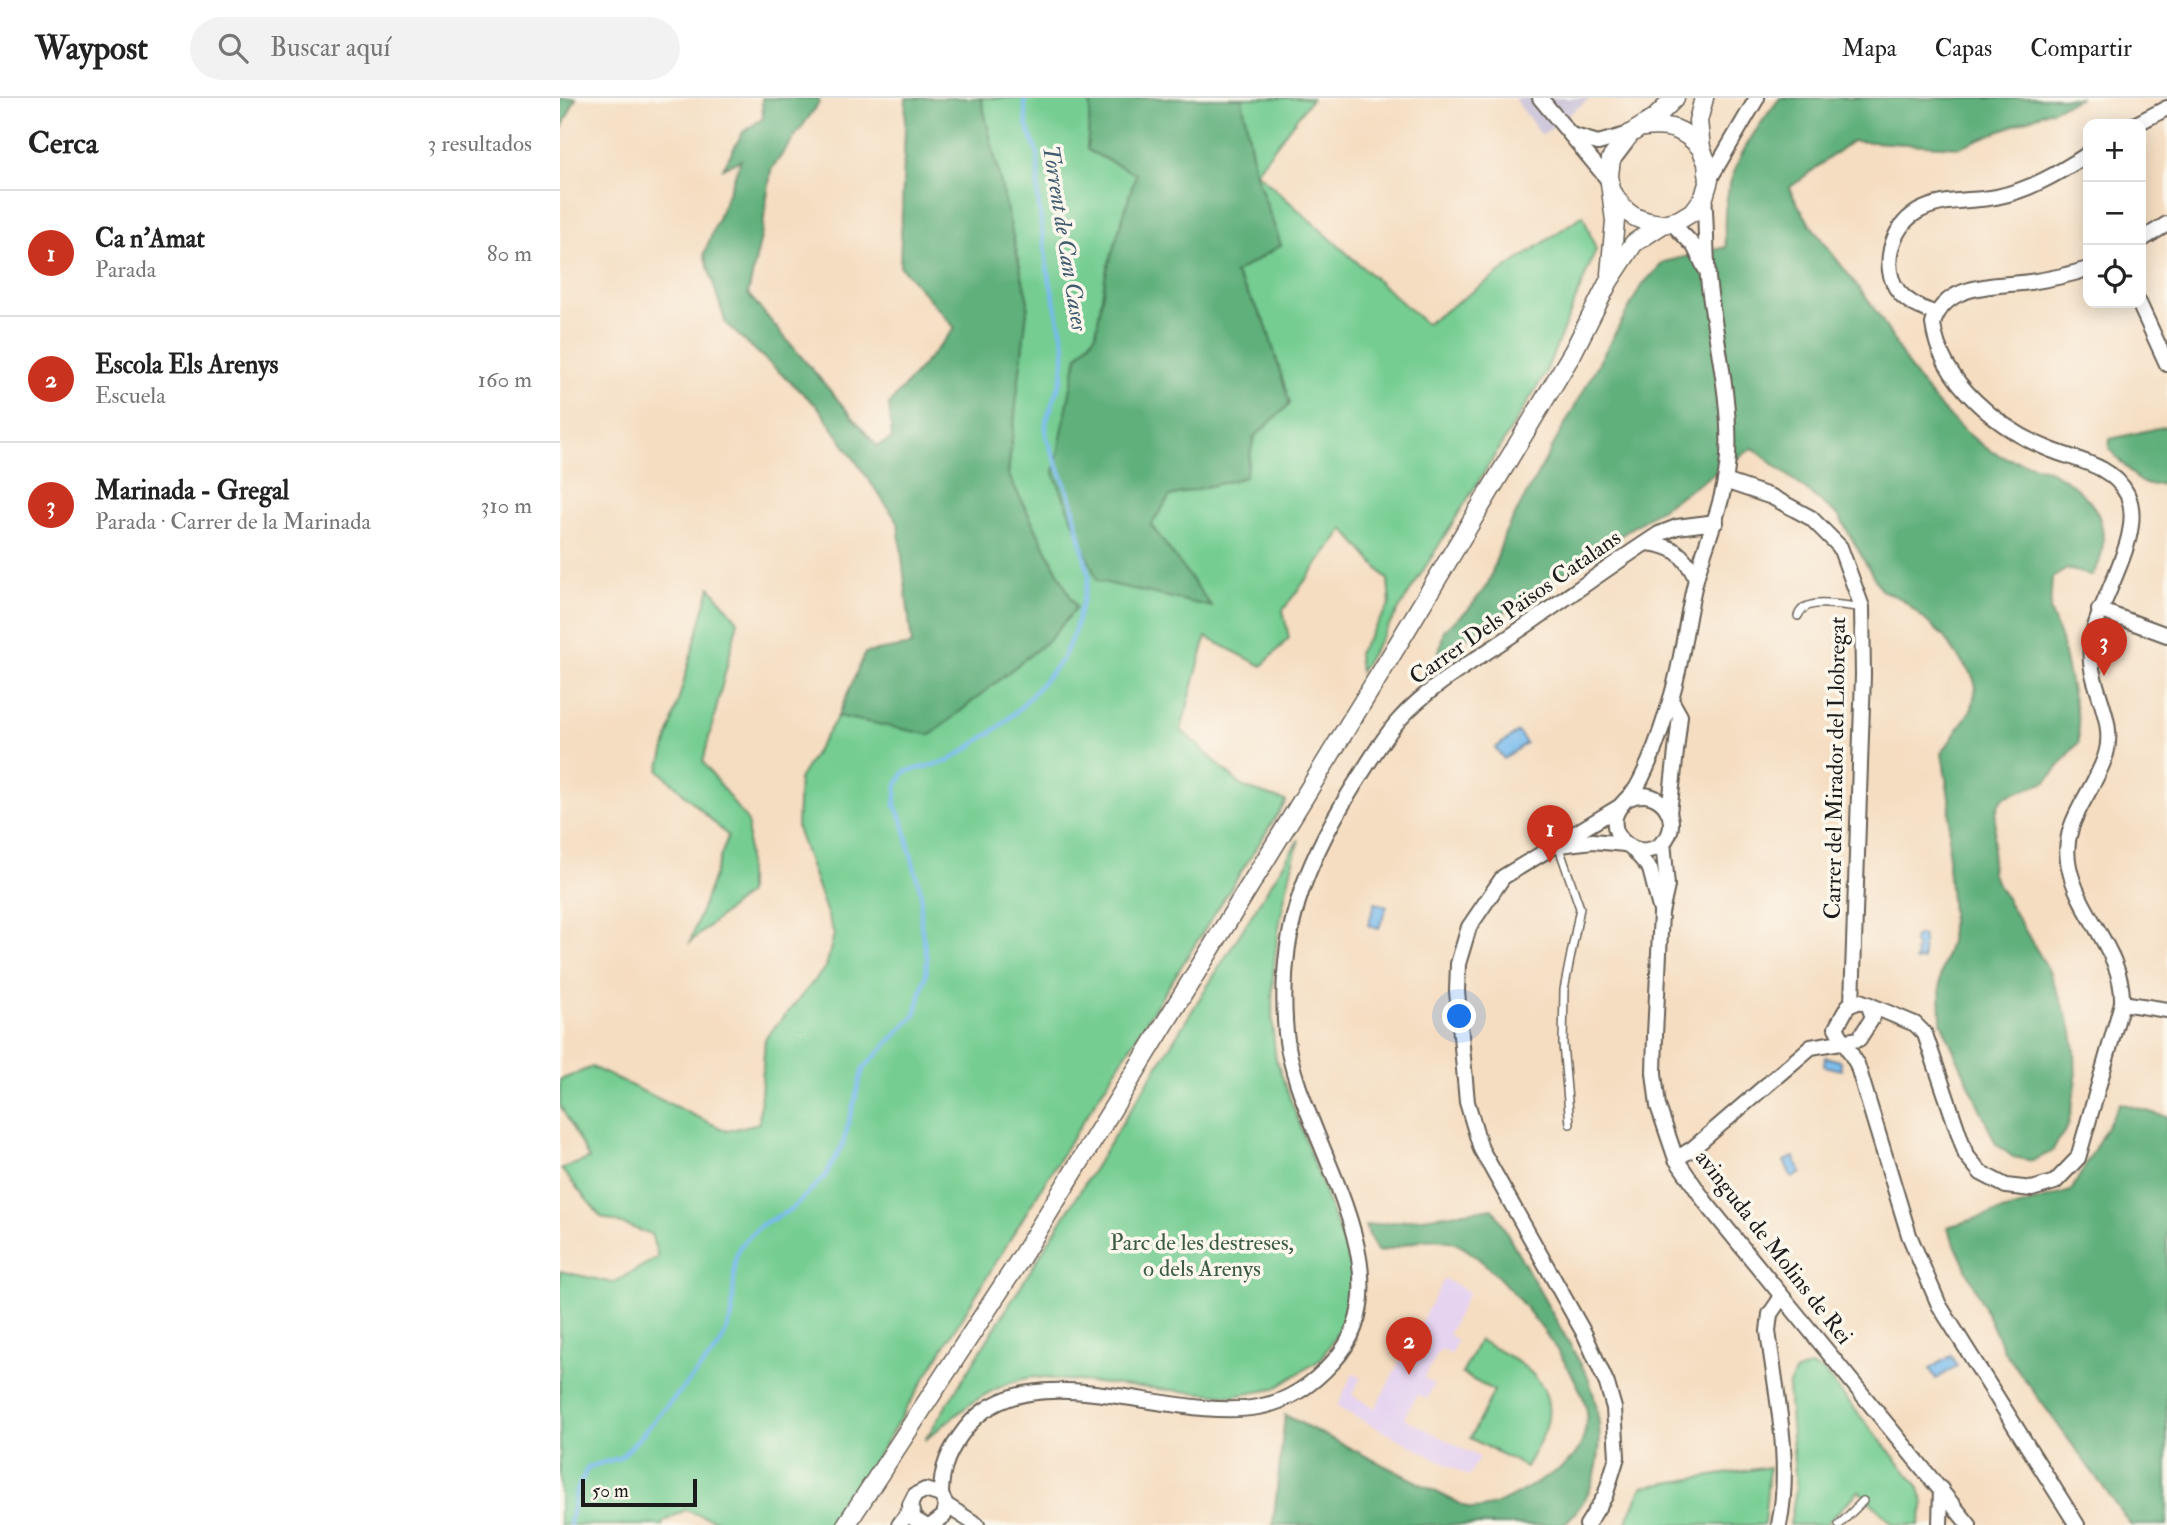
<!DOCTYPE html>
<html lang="es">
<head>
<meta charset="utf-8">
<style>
  :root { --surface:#fff; --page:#f2f2f2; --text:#222; --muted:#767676; --line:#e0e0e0; --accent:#c8321e }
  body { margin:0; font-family:"IM FELL Double Pica",serif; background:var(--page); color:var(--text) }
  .controls { position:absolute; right:21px; top:21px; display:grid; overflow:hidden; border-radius:14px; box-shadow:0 4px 18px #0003 }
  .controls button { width:63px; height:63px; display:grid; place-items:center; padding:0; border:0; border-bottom:2px solid var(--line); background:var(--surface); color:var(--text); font:35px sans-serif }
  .scale { position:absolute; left:21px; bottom:18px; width:116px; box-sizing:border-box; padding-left:7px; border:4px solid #1c1c1c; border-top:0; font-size:19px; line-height:24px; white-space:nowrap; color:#1c1c1c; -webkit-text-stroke:5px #fbf7ec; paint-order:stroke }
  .you { position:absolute; left:900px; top:919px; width:24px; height:24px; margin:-18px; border:5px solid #fff; border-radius:50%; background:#1a73e8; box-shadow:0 0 0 10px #1a73e833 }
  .badge { display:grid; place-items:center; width:46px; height:46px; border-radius:50%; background:var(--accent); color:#fff; font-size:23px; font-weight:700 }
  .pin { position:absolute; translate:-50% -58px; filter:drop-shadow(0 2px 4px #0008) }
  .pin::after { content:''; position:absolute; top:37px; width:24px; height:21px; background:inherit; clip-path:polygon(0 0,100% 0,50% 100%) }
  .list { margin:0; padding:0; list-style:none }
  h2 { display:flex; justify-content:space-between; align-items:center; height:91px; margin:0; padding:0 28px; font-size:30px }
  h2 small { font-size:23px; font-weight:400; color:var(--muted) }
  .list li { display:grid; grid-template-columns:46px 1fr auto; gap:21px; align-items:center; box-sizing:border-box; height:126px; padding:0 28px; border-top:2px solid var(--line) }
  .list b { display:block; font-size:26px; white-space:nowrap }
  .list p { margin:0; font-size:23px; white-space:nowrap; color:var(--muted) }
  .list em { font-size:23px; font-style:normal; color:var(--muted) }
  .icon { flex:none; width:38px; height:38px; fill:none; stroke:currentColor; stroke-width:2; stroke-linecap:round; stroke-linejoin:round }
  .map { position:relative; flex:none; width:1607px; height:1427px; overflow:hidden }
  header { display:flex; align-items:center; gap:42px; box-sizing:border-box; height:98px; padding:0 35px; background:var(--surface); border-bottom:2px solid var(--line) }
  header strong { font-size:33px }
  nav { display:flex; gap:38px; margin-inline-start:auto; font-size:24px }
  .search { width:490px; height:63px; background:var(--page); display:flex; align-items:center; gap:18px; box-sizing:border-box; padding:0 24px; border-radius:38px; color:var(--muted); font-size:26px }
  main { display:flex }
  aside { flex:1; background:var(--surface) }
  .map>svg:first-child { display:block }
  .built { fill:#e5d3f0 }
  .industrial { fill:#c7c0d8 }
  .green { fill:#75cd92; stroke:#487457; stroke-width:2 }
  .forest { fill:#60b07c; stroke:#3e664c; stroke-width:2 }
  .water { fill:#77baed; stroke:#4a6b84; stroke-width:2 }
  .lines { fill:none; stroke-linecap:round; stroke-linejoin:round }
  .stream { stroke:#77baed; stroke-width:4.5 }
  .service-casing { stroke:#686056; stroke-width:10 }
  .minor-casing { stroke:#686056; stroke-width:18 }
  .tertiary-casing { stroke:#686056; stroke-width:21 }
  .service { stroke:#fff; stroke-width:7 }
  .minor { stroke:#fff; stroke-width:14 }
  .tertiary { stroke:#fff; stroke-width:18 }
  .labels { text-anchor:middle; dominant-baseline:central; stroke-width:7; stroke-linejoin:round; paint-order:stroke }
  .street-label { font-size:23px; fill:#1c1c1c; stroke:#fbf7ec }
  .park-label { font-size:23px; fill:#3b5a45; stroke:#fbf7ec }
  .water-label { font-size:24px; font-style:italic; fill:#405b70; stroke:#fbf7ec }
</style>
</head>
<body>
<header>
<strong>Waypost</strong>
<div class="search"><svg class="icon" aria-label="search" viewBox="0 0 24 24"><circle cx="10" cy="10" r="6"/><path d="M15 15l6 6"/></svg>Buscar aquí</div>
<nav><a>Mapa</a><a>Capas</a><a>Compartir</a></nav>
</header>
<main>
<aside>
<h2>Cerca<small>3 resultados</small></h2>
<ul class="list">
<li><span class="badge">1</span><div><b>Ca n'Amat</b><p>Parada</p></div><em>80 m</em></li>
<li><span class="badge">2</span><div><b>Escola Els Arenys</b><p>Escuela</p></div><em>160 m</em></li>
<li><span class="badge">3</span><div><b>Marinada - Gregal</b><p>Parada · Carrer de la Marinada</p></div><em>310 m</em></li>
</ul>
</aside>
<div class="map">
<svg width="1607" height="1427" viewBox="0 0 1607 1427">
  <rect width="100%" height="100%" fill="#fbf7ec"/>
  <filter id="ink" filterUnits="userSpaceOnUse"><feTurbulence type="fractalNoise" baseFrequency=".0143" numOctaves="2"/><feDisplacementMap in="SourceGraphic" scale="14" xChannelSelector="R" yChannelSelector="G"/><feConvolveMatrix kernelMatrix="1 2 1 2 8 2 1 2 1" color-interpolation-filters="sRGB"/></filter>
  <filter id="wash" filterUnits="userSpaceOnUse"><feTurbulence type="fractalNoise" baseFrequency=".00686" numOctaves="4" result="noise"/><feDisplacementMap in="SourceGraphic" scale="28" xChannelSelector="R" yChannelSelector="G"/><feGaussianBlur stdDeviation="1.57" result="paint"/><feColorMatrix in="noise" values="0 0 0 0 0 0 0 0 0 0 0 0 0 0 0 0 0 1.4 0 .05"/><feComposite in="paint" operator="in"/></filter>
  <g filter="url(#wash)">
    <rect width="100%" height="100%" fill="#f5ddc1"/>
    <path class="built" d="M 884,1181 L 909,1194 L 888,1236 L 897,1242 L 891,1256 L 880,1251 L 864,1280 L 874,1286 L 867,1301 L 857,1296 L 844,1320 L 919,1359 L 909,1378 L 777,1309 L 793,1275 L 801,1279 L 792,1297 L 815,1310 Z"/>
    <path class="industrial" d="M 954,0 L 1030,0 L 982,38 Z"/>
    <g class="green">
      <path d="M 421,0 L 531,0 L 527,52 L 577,76 L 546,175 L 536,236 L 517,259 L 495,375 L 650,508 L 591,427 L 610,398 L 685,379 L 694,339 L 730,306 L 705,224 L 675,175 L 721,147 L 695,74 L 682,0 L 752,0 L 696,74 L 866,226 L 1023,117 L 1036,152 L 984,278 L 800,574 L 798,555 L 830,506 L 828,482 L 784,431 L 723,512 L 729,540 L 702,568 L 646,539 L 621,632 L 683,689 L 726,703 L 501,1058 L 304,1380 L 270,1427 L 169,1427 L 125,1412 L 103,1424 L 103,1427 L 0,1427 L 0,1173 L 53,1185 L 98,1159 L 91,1136 L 41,1119 L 1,1071 L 29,1061 L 0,1007 L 0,982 L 32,969 L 167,1033 L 199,1025 L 205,941 L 266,869 L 274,836 L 237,730 L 239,681 L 278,618 L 371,636 L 516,510 L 448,376 L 468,204 Z"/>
      <path d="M 150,489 L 178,523 L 143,664 L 188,724 L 188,795 L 130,844 L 168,738 L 99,672 Z"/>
      <path d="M 739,741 C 719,816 705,884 716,962 L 787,1155 L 792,1179 L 790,1208 L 779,1233 L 761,1261 L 714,1291 L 674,1298 L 474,1279 C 429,1286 399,1314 365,1342 Z"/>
      <path d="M 919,1242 C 953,1260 1000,1281 986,1329 C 982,1342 973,1356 966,1369 L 910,1340 L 934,1293 L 902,1276 Z"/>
      <path d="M 1251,1268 L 1264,1274 L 1358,1388 L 1364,1405 L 1359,1427 L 1334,1427 L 1299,1393 L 1265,1427 L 1230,1427 L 1236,1390 L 1228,1289 L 1236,1273 Z"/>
      <path d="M 1209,1369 L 1204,1427 L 1065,1427 L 1082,1389 Z"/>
    </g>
    <g class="forest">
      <path d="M 0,0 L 16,0 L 0,34 Z"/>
      <path d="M 202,0 L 259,0 L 259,5 L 211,72 L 202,134 L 188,196 L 317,348 L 332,341 L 329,306 L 395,230 L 340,168 L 346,0 L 421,0 L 468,204 L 448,376 L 516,510 L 491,540 L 371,637 L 278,618 L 305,555 L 352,547 L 338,424 L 258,309 L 166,226 L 144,156 L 181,62 L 163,70 L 183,34 L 203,20 Z"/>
      <path d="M 531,0 L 682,0 L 695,74 L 721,147 L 675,175 L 705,224 L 730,306 L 694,339 L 685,379 L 610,398 L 591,427 L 652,509 L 537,483 L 494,375 L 517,259 L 536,236 L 546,175 L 576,76 L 527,52 Z"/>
      <path d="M 1220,0 L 1521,0 L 1400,49 L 1292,43 L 1229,90 C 1251,135 1287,171 1315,212 C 1327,228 1334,245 1345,262 C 1365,295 1396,329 1428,351 C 1444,362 1464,364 1483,370 C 1499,375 1519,391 1530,404 C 1547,424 1547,457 1532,478 L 1507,471 L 1492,480 L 1490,512 L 1501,542 L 1518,622 L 1519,644 L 1486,684 L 1446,698 L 1439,705 L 1436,715 L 1431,775 L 1488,871 L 1511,929 L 1515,953 L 1516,986 L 1508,1028 L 1491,1054 L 1473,1063 L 1453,1059 L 1436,1046 L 1381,924 L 1380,879 L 1390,843 L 1392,814 L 1388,768 L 1390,705 L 1382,655 L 1412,610 L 1416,589 L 1413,579 L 1383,538 L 1342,501 L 1321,492 L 1279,418 L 1193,350 L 878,558 L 884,532 L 908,512 L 928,486 L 945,435 L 1081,188 L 1104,164 L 1166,149 C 1158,85 1183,47 1220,0 Z"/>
      <path d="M 1607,328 L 1607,386 L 1588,387 L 1579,383 L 1549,351 L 1550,341 Z"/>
      <path d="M 1560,1005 L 1607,1019 L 1607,1427 L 1571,1427 L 1444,1253 L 1387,1129 L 1511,1093 Z"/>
      <path d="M 933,1110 L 1028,1279 C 1046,1328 1047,1389 1003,1427 L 713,1427 L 725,1317 L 910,1411 C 934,1411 952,1399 973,1387 C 992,1376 1017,1364 1023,1341 C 1025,1334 1027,1321 1027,1314 C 1022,1273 930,1153 889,1143 C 861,1137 842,1150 817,1154 L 805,1128 Z"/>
    </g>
    <g class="water">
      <path d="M 958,634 L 966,645 L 944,661 L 935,650 Z"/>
      <path d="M 815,805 L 827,808 L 819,830 L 808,827 Z"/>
      <path d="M 1358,837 L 1363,838 L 1363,862 L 1355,863 L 1357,858 L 1354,854 L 1357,852 L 1353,842 Z"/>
      <path d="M 1265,959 L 1280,963 L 1281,972 L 1264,968 Z"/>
      <path d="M 1234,1059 L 1241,1075 L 1232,1080 L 1224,1063 Z"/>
      <path d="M 1391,1258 L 1397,1268 L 1376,1281 L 1370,1271 Z"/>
    </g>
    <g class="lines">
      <path class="stream" d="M 10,1427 L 15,1396 L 28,1369 L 59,1360 L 70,1350 L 160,1248 L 172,1219 L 175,1162 L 180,1148 L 201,1127 L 232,1111 L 266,1077 L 283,1046 L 303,971 L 355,917 L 366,876 L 367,861 L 361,827 L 361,795 L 342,721 L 335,708 L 337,687 L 344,674 L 389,663 L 439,629 L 461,609 L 502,562 L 514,535 L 529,479 L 512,404 L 486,338 L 486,324 L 502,279 L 505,249 L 488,175 L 478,102 L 478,57 L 467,29 L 464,0"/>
    </g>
  </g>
  <g filter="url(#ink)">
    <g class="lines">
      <defs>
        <g id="service">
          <path d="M 1238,518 C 1245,497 1284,509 1302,509"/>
          <path d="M 998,747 L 1020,810 L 1004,892 L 1003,946 L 1010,1026"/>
          <path d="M 1279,1427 L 1303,1403"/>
        </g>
        <g id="minor">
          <path d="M 980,0 L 1050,84"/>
          <path d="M 1576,26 L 1607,10"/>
          <path d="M 1011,37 L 1038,45 L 1070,36"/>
          <path d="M 1149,82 L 1197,0"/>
          <path d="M 1111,124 L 1134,148 L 1145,170"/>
          <path d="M 1581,142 L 1607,126"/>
          <path d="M 1579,205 L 1607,266"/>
          <path d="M 1376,216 C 1362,210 1349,206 1339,194 C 1320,170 1331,129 1357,114 C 1380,100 1410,104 1436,99 C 1470,92 1499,75 1528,56"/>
          <path d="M 1165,383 L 1212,399 L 1251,420 L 1280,449 L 1302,509 L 1303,577 L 1292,905"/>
          <path d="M 1086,445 C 1113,447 1124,456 1136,480"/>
          <path d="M 1539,512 L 1607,537"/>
          <path d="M 1067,701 C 1103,683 1128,731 1097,749 C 1077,760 1051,742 1055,719 C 1058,706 1070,700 1077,689 C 1092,662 1102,630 1111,600 C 1123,562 1126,520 1136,481 C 1147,439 1166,402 1168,358 C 1171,302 1156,244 1149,189 C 1145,159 1147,129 1144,99"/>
          <path d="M 1109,715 L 1120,618 L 1111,602"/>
          <path d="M 1103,743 L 1107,788 L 1101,815 L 1095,937 L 1094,975 L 1098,1008 L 1116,1061 L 1146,1105 L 1409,1427"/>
          <path d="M 999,747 L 1033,743 L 1065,746"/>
          <path d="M 1072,750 L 1090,771 L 1100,810"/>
          <path d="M 1562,905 L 1607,912"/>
          <path d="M 1116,1061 L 1132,1051 L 1251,949 L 1299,941 L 1313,919 L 1308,906"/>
          <path d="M 381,1397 C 381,1369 389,1352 406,1330 C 468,1251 611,1325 698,1309 C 728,1304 753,1286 773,1264 C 855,1176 735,1034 726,935 C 717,838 743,769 793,689 C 808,666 821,642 839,622 C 872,585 918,561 958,533 C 1005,501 1051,467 1099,436 L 1117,429 L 1156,424"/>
          <path d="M 386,1407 L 417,1427"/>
          <path d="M 339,1427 L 350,1412"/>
          <path d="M 364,1427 L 354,1421 L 350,1407 L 355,1397 L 365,1392 L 381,1397 L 386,1407 L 384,1418 L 372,1427"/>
          <path d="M 1027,1427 L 1045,1398 L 1057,1359 L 1054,1310 L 1047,1286 L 1025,1237 L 921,1051 L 907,1004 L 897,893 L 898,866 L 909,829 L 943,779 L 1059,709"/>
          <path d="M 1219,1427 C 1232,1364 1216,1296 1208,1233 L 1210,1216 L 1221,1200"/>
          <path d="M 1380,1427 L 1381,1391"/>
          <path d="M 1517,1427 L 1379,1207 L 1349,1137 L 1297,966 L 1276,930 L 1288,908 L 1300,903 L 1355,926 L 1365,936 L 1406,1057 L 1421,1075 L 1446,1088 L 1472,1091 L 1495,1084 L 1518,1060 L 1562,905 C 1564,854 1519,818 1509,769 C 1499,724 1534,696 1546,656 C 1557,619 1526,585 1531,547 C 1536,503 1587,437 1567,396 C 1552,367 1519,363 1491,352 C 1440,332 1380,284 1373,226 C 1385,184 1434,189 1470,184 C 1490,181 1509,177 1528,171"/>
        </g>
        <g id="tertiary">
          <path d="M 1084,29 C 1109,26 1124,31 1141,50"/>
          <path d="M 1053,95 C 1064,117 1079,124 1103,126"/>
          <path d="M 1050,176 L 1055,123 L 1049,77 L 1051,61 L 1070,36 L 1095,20 L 1115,0"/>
          <path d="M 286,1427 L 457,1166 L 826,566 L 1013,254 L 1049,183 L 1074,145 L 1103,126 L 1119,122 L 1134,113 L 1144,99 L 1149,82 L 1147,65 L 1141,50 L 1138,23 L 1144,0"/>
        </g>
      </defs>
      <use href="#service" class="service-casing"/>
      <use href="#minor" class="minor-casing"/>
      <use href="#tertiary" class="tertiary-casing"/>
      <use href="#service" class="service"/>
      <use href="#minor" class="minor"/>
      <use href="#tertiary" class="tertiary"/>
    </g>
  </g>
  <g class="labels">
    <g class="street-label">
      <text transform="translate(955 509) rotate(-35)">Carrer Dels Països Catalans</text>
      <text transform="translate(1275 670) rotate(-89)">Carrer del Mirador del Llobregat</text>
      <text transform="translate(1214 1149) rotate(52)">avinguda de Molins de Rei</text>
    </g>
    <g class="park-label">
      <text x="642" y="1144">Parc de les destreses,<tspan x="642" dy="26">o dels Arenys</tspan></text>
    </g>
    <g class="water-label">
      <text transform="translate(505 140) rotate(81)">Torrent de Can Cases</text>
    </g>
  </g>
</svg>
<div class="controls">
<button>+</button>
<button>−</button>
<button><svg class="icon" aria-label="locate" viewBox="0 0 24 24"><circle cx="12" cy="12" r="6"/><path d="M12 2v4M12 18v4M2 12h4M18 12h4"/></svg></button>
</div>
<div class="scale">50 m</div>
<div class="you"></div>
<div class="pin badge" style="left:990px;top:765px">1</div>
<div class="pin badge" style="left:849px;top:1277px">2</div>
<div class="pin badge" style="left:1544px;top:578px">3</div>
</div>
</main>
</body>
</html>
